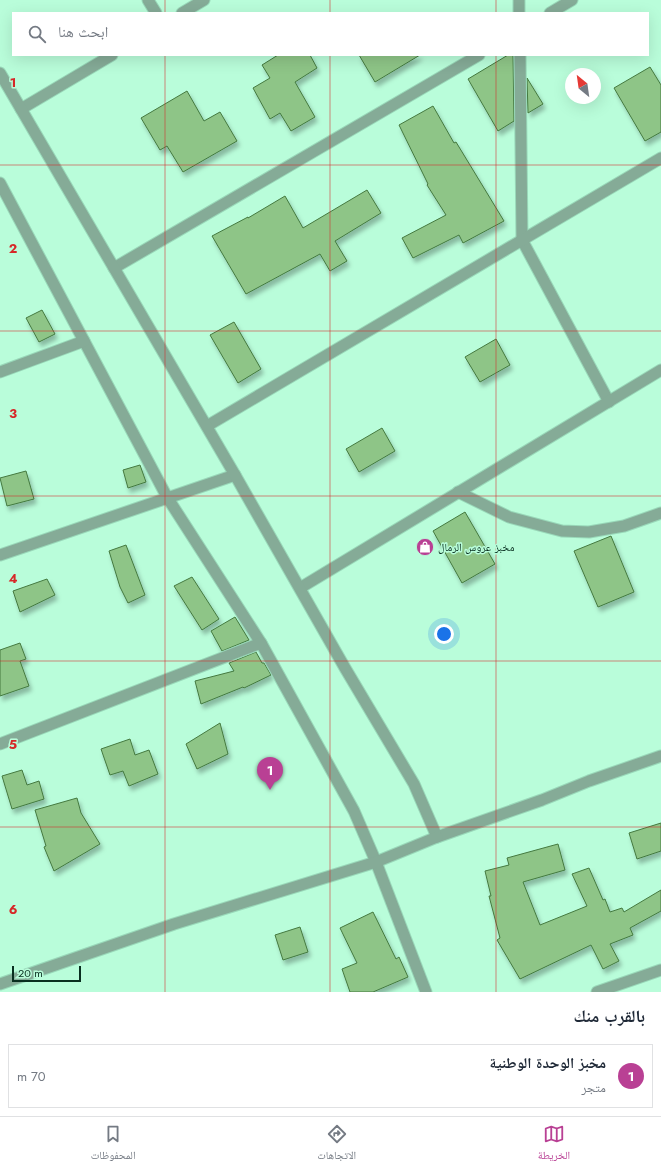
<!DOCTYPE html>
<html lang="ar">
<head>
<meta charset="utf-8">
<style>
  :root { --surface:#fff; --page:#f6f6f7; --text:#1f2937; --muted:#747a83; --line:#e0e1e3; --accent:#b94094 }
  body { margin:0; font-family:Jost,"Noto Naskh Arabic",sans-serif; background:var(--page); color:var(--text); direction:rtl }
  .compass { position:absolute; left:565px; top:68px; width:36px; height:36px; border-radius:50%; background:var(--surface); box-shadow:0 4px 16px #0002; rotate:331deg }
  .scale { position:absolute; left:12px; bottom:10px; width:69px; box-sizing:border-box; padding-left:4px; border:2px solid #092f20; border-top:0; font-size:11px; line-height:14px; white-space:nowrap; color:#092f20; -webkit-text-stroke:3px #b9fdda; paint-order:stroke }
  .you { position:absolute; left:444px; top:634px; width:14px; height:14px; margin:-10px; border:3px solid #fff; border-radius:50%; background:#1a73e8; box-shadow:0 0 0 6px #1a73e833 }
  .badge { display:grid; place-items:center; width:26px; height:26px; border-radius:50%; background:var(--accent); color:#fff; font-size:13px; font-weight:700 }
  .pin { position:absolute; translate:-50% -33px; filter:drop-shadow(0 1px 2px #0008) }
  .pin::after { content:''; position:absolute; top:21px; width:14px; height:12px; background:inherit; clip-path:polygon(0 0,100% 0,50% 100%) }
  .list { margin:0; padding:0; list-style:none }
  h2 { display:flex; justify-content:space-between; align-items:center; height:52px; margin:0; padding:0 16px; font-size:17px }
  h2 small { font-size:13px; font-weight:400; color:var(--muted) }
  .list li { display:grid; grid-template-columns:26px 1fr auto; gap:12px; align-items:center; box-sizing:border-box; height:64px; margin:0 8px 8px; padding:0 8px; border:1px solid var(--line); border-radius:0px }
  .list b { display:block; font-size:15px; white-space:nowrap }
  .list p { margin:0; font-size:13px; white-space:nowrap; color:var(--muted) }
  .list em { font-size:13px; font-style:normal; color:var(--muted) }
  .icon { flex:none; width:22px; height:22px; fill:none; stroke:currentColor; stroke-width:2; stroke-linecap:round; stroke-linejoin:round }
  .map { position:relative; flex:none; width:661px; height:992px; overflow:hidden; direction:ltr }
  .search { position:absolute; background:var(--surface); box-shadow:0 4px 16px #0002; left:12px; right:12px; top:12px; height:44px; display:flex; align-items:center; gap:10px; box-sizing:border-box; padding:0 14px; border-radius:0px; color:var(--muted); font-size:15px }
  .sheet { height:124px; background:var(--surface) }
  nav { display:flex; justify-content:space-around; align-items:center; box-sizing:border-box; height:56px; border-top:1px solid var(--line); background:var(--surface); font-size:11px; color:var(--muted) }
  nav a { display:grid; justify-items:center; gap:2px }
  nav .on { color:var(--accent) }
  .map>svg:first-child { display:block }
  .building { fill:#8ec587; stroke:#44793f; filter:url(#shadow) }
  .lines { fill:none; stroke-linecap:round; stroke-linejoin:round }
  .minor-casing { stroke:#99d8b9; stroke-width:13 }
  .tertiary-casing { stroke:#99d8b9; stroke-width:13 }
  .minor { stroke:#85ab97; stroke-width:11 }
  .tertiary { stroke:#85ab97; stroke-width:11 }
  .grid { fill:none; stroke:#d62828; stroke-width:1; stroke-opacity:0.55 }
  .labels { text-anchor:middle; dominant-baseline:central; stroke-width:3; stroke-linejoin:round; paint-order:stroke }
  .poi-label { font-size:11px; fill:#092f20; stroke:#b9fdda; text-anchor:start }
  .grid-label { font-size:13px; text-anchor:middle; font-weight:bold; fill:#d62828; stroke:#b9fdda; stroke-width:3; stroke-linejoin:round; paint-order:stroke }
</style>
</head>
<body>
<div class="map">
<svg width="661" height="992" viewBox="0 0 661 992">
  <defs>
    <filter id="shadow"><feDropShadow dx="2.5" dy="4.5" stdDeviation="2" flood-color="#0004"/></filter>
  </defs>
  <rect width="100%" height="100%" fill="#b9fdda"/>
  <g class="building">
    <path d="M 278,55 L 310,55 L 317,68 L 295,82 L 315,117 L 291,131 L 280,113 L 270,119 L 253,88 L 270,78 L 262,65 Z"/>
    <path d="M 359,55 L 420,55 L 375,82 Z"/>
    <path d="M 508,55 L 513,55 L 514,121 L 498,131 L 468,79 Z"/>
    <path d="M 650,67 L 661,85 L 661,132 L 645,141 L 614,88 Z"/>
    <path d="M 527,78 L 543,104 L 528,113 Z"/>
    <path d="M 187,91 L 204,121 L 220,112 L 237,141 L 183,172 L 167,146 L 160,150 L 141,118 Z"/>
    <path d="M 433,106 L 454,143 L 456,142 L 504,221 L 463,243 L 459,235 L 413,258 L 402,238 L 446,215 L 427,185 L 428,184 L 399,125 Z"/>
    <path d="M 367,190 L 381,213 L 335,241 L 347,261 L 330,271 L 320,254 L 246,294 L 212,236 L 248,217 L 248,218 L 285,196 L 303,228 Z"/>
    <path d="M 42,310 L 55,334 L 39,342 L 26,318 Z"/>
    <path d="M 234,322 L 261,369 L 238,383 L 210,335 Z"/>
    <path d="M 496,339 L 510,365 L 480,382 L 465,357 Z"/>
    <path d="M 382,428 L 395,451 L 359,472 L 346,449 Z"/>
    <path d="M 140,465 L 146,482 L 128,488 L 123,470 Z"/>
    <path d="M 26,471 L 34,499 L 7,506 L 0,478 Z"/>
    <path d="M 465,512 L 495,564 L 462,583 L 433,531 Z"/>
    <path d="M 611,536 L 634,592 L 598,607 L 574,551 Z"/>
    <path d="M 126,545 L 145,595 L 128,603 L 120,587 L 109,551 Z"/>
    <path d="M 192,577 L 219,619 L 202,630 L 174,586 Z"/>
    <path d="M 47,579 L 55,595 L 20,612 L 13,591 Z"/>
    <path d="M 235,617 L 249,640 L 222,651 L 211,631 Z"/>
    <path d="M 20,643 L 26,659 L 20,661 L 29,686 L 0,696 L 0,650 Z"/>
    <path d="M 256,652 L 262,663 L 264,663 L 271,675 L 244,688 L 243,687 L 201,704 L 195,681 L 234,671 L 229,663 Z"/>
    <path d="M 220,723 L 228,754 L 197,769 L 186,744 Z"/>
    <path d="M 130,739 L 135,755 L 149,750 L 158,774 L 129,786 L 123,771 L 110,775 L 101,749 Z"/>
    <path d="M 22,770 L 27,785 L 39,781 L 44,799 L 12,809 L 2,776 Z"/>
    <path d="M 77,798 L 81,813 L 100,844 L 54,871 L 44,847 L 46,846 L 35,810 Z"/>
    <path d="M 661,823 L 661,851 L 637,859 L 629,833 Z"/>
    <path d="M 558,844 L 565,870 L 523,882 L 540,925 L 587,906 L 572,874 L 589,868 L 603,900 L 605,899 L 610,912 L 622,908 L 624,912 L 661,890 L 661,911 L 630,928 L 633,935 L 610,944 L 619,961 L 603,969 L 591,945 L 520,979 L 497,940 L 500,938 L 489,896 L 491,896 L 485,871 L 509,865 L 507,858 Z"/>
    <path d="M 373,912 L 396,959 L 399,957 L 408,977 L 373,992 L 350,992 L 342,969 L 357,963 L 340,928 Z"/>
    <path d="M 300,927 L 308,952 L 283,960 L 275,935 Z"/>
  </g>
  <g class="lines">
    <defs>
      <g id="minor">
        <path d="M 148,0 L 156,13"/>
        <path d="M 519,0 L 519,13"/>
        <path d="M 182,13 L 204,0"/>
        <path d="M 550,13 L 572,0"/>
        <path d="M 520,55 L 522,240 L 609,402"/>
        <path d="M 21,109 L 112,55"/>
        <path d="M 0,183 L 167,497 L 261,643 L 354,811 L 376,862"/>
        <path d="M 114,268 L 479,55"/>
        <path d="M 0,372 L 84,341"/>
        <path d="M 207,426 L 661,158"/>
        <path d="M 458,492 L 509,517 L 562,531 L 589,532 L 624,526 L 661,513"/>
        <path d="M 0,555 L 235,475"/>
        <path d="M 300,588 L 661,370"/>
        <path d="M 0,744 L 261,643"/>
        <path d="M 597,992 L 661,970"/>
      </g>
      <g id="tertiary">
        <path d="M 0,73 L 235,475 L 345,668 L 414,784 L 437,837 L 542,800 L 589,781 L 661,756"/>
        <path d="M 376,862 L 426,992"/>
        <path d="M 0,984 L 174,924 L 376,862 L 437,837"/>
      </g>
    </defs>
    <use href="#minor" class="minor-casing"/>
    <use href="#tertiary" class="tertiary-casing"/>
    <use href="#minor" class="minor"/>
    <use href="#tertiary" class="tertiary"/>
  </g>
  <path class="grid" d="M 165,0 L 165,13M 330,0 L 330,13M 496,0 L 496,13M 165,55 L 165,992M 330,55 L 330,992M 496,55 L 496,992M 0,165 L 661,165M 0,331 L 661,331M 0,496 L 661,496M 0,661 L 661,661M 0,827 L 661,827"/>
  <defs>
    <symbol id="shop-disc" viewBox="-11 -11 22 22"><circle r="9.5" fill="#b94094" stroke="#b9fdda"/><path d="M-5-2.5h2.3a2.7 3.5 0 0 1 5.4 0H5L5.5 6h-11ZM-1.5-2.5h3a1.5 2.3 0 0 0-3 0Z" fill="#fff"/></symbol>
  </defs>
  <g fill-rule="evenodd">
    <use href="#shop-disc" x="415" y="537" width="20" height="20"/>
  </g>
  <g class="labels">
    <g class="poi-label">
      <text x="438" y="547">مخبز عروس الرمال</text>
    </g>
  </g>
  <g class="grid-label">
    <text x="13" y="87">1</text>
    <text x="13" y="253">2</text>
    <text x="13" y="418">3</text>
    <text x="13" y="583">4</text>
    <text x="13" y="749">5</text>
    <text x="13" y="914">6</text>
  </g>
</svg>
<svg class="compass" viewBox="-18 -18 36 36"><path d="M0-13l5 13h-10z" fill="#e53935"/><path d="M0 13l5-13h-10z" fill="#747a83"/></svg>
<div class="scale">20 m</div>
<div class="you"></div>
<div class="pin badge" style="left:270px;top:790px">1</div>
<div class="search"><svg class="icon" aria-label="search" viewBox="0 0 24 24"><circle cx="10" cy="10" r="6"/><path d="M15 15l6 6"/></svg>ابحث هنا</div>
</div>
<section class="sheet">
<h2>بالقرب منك<small></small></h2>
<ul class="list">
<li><span class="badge">1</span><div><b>مخبز الوحدة الوطنية</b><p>متجر</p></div><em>70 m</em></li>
</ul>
</section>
<nav>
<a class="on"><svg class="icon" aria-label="map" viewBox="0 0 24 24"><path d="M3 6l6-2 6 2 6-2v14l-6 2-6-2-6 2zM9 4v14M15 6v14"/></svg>الخريطة</a>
<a><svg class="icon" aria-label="directions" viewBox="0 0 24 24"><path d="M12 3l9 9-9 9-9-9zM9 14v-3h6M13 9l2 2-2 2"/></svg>الاتجاهات</a>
<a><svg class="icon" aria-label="saved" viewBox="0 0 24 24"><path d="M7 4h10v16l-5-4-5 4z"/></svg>المحفوظات</a>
</nav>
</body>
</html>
